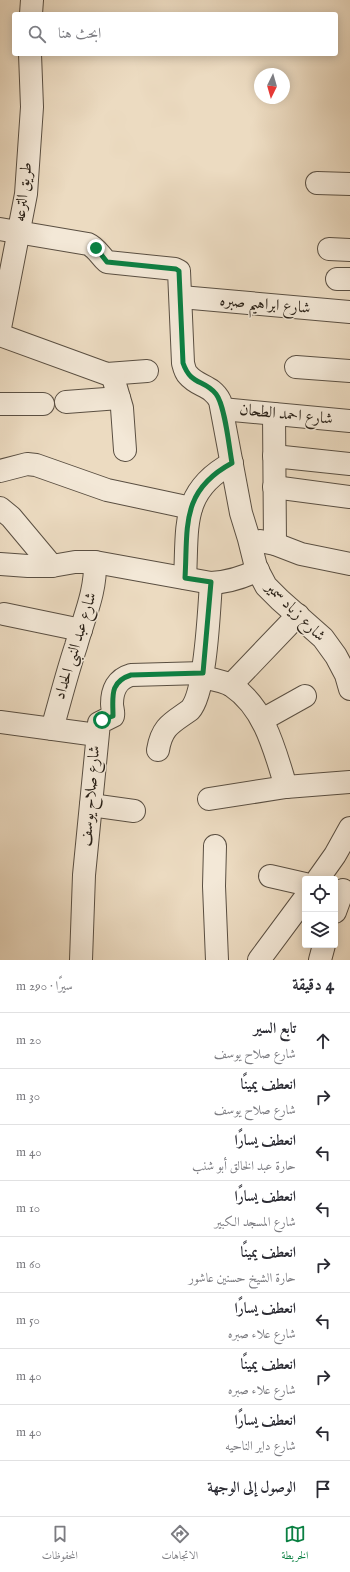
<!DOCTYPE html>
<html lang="ar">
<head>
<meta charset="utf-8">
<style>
  :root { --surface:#fff; --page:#f2f2f3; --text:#2b2b33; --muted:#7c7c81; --line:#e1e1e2; --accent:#0b8043 }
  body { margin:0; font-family:"IM FELL English",Amiri,serif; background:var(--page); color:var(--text); direction:rtl }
  .controls { position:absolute; right:12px; bottom:12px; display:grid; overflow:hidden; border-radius:4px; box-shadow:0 2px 10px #0003 }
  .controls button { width:36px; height:36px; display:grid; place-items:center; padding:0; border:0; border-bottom:1px solid var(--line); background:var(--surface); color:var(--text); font:20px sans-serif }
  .compass { position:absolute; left:254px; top:68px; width:36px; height:36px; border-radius:50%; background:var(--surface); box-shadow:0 2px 10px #0003; rotate:185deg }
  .stop { position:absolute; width:12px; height:12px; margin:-9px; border:3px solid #0b8043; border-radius:50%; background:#fff }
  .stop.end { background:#0b8043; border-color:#fff; box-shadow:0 1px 4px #0008 }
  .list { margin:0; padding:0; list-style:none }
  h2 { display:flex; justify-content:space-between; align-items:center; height:52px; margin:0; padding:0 16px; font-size:17px }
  h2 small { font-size:13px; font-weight:400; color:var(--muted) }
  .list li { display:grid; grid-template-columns:26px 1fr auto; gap:12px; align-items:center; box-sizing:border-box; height:56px; padding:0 16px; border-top:1px solid var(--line) }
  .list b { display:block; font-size:15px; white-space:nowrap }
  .list p { margin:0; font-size:13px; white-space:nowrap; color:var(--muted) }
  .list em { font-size:13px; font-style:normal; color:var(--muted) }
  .icon { flex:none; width:22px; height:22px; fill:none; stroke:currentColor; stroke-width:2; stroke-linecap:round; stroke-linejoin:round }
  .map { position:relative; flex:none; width:350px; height:960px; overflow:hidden; direction:ltr }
  .search { position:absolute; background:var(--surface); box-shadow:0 2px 10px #0003; left:12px; right:12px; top:12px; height:44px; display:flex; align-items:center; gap:10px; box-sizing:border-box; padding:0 14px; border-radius:4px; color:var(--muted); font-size:15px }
  .sheet { height:556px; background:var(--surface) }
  nav { display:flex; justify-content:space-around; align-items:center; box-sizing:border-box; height:56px; border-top:1px solid var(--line); background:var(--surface); font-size:11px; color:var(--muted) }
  nav a { display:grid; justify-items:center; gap:2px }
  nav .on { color:var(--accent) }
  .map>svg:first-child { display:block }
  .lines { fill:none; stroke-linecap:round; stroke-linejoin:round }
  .minor-casing { stroke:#5a4f42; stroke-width:24 }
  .minor { stroke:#f3e8d7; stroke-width:22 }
  .route { stroke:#0b8043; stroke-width:5 }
  .labels { text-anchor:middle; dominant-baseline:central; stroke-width:3; stroke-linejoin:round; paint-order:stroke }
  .street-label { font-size:16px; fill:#292017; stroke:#f3e8d7 }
</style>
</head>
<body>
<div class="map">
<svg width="350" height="960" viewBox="0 0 350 960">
  <rect width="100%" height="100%" fill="#ecdbc1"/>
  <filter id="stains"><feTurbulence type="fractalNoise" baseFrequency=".005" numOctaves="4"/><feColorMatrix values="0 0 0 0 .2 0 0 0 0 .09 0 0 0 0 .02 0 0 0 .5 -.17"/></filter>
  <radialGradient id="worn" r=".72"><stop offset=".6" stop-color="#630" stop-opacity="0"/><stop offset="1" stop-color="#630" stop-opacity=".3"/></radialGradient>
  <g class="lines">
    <defs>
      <g id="minor">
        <path d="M 31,14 L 32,0"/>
        <path d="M 317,183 L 350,184"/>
        <path d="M 0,229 L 88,244 C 97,248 100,256 107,262 L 175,269 L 179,271 L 183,363 C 184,367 185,372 188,375 C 198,387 212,385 220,401 L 241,513 L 249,539 L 256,567 L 266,586 L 280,600 L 323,638 L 336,656 L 346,675 L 350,689"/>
        <path d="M 329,249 L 350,250"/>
        <path d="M 337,279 L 350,279"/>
        <path d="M 181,297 L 350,312"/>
        <path d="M 0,328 L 26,194 L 32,107 L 30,54"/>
        <path d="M 0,335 L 107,374 L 147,371"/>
        <path d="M 296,367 L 350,371"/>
        <path d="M 112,374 L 122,408 L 125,450"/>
        <path d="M 66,402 L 119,398"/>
        <path d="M 0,404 L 43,404"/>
        <path d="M 222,409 L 350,421"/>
        <path d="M 274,414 L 275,544"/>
        <path d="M 274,456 L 350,464"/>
        <path d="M 0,471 L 27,464 L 36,465 L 107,490 L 191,508"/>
        <path d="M 274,487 L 350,497"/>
        <path d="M 0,508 L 11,517 L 52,566"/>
        <path d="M 260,541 L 275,544 L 301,554 L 350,564"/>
        <path d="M 0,564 L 28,566 L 52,566 L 75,562 L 95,562 L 211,583 C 229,582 242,578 258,570"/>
        <path d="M 185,578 C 188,527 180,491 232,463"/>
        <path d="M 4,614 L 81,630"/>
        <path d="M 202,677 C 211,679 224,681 232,686 C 265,708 275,751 286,787"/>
        <path d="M 231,685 L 298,615"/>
        <path d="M 262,720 L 305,696"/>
        <path d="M 0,722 L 97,735"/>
        <path d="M 52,729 C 60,701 67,673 76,646 C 84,617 96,592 95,562"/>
        <path d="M 158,750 C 162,726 172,723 190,710 C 206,693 209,609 211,583"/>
        <path d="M 209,799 L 286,787 L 350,782"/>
        <path d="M 91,805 L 134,811"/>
        <path d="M 215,846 L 214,886 L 217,960"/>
        <path d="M 270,876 L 305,884"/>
        <path d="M 318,879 L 335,855 L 350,828"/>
        <path d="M 335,912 L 343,890"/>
        <path d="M 81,960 L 84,875 L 99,723 L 113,716 C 114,712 112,708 112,704 C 112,690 117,679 131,675 L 203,673"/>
        <path d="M 259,960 L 305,898"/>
        <path d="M 320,960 L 324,945"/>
      </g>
    </defs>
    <use href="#minor" class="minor-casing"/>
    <use href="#minor" class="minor"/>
  </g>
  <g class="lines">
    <path class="route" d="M 96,248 L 107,262 L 176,269 L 179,271 L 183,363 C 191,386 204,379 216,394 C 225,405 229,447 232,463 C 180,491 188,527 185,578 L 211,582 L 203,673 L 131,675 C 109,682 113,697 113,716 L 102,720"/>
  </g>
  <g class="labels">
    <g class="street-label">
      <text transform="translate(24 192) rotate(-83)">طريق الترعه</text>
      <text transform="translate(265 305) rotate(5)">شارع ابراهيم صبره</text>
      <text transform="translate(286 415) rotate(6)">شارع احمد الطحان</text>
      <text transform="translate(295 612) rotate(45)">شارع زياد سمير</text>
      <text transform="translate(76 646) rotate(-73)">شارع عبد النبى الحداد</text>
      <text transform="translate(91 796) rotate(-85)">شارع صلاح يوسف</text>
    </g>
  </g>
  <rect width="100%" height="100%" filter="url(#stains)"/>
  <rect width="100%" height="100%" fill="url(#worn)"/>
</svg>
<div class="controls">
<button><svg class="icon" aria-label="locate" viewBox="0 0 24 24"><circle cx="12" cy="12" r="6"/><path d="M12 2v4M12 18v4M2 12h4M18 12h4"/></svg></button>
<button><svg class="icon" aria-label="layers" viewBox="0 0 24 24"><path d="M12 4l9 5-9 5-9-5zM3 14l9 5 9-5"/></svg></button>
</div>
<svg class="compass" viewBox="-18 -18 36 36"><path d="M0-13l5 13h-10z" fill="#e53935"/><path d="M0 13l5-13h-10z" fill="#7c7c81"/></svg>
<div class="stop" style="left:102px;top:720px"></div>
<div class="stop end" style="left:96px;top:248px"></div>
<div class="search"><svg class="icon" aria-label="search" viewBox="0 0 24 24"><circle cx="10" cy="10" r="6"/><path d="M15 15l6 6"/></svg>ابحث هنا</div>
</div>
<section class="sheet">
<h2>4 دقيقة<small>سيرًا · 290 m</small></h2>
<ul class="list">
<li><svg class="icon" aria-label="ahead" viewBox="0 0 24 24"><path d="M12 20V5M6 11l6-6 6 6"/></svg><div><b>تابع السير</b><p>شارع صلاح يوسف</p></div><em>20 m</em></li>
<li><svg class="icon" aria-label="right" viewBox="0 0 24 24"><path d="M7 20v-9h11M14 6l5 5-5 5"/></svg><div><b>انعطف يمينًا</b><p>شارع صلاح يوسف</p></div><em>30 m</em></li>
<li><svg class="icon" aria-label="left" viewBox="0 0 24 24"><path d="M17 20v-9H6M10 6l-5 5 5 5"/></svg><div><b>انعطف يسارًا</b><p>حارة عبد الخالق أبو شنب</p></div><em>40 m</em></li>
<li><svg class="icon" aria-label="left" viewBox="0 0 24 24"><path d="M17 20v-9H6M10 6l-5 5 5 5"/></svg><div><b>انعطف يسارًا</b><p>شارع المسجد الكبير</p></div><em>10 m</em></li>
<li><svg class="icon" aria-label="right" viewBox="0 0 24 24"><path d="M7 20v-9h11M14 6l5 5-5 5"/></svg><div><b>انعطف يمينًا</b><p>حارة الشيخ حسنين عاشور</p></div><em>60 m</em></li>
<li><svg class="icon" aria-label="left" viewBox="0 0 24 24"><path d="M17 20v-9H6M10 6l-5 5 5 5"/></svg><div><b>انعطف يسارًا</b><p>شارع علاء صبره</p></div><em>50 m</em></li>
<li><svg class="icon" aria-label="right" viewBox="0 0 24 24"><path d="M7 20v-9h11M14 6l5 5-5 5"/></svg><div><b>انعطف يمينًا</b><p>شارع علاء صبره</p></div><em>40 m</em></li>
<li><svg class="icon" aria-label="left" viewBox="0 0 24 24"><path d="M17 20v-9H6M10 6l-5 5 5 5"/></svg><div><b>انعطف يسارًا</b><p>شارع داير الناحيه</p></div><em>40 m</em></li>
<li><svg class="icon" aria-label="arrive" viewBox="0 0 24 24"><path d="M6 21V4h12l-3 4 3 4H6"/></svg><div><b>الوصول إلى الوجهة</b></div></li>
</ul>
</section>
<nav>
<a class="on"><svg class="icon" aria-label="map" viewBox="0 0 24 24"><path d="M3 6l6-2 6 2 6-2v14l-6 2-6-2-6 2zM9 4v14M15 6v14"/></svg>الخريطة</a>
<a><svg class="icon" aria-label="directions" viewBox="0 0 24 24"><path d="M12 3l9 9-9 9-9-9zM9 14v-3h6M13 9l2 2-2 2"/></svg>الاتجاهات</a>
<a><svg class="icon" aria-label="saved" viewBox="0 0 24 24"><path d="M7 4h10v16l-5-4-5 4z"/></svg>المحفوظات</a>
</nav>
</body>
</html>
